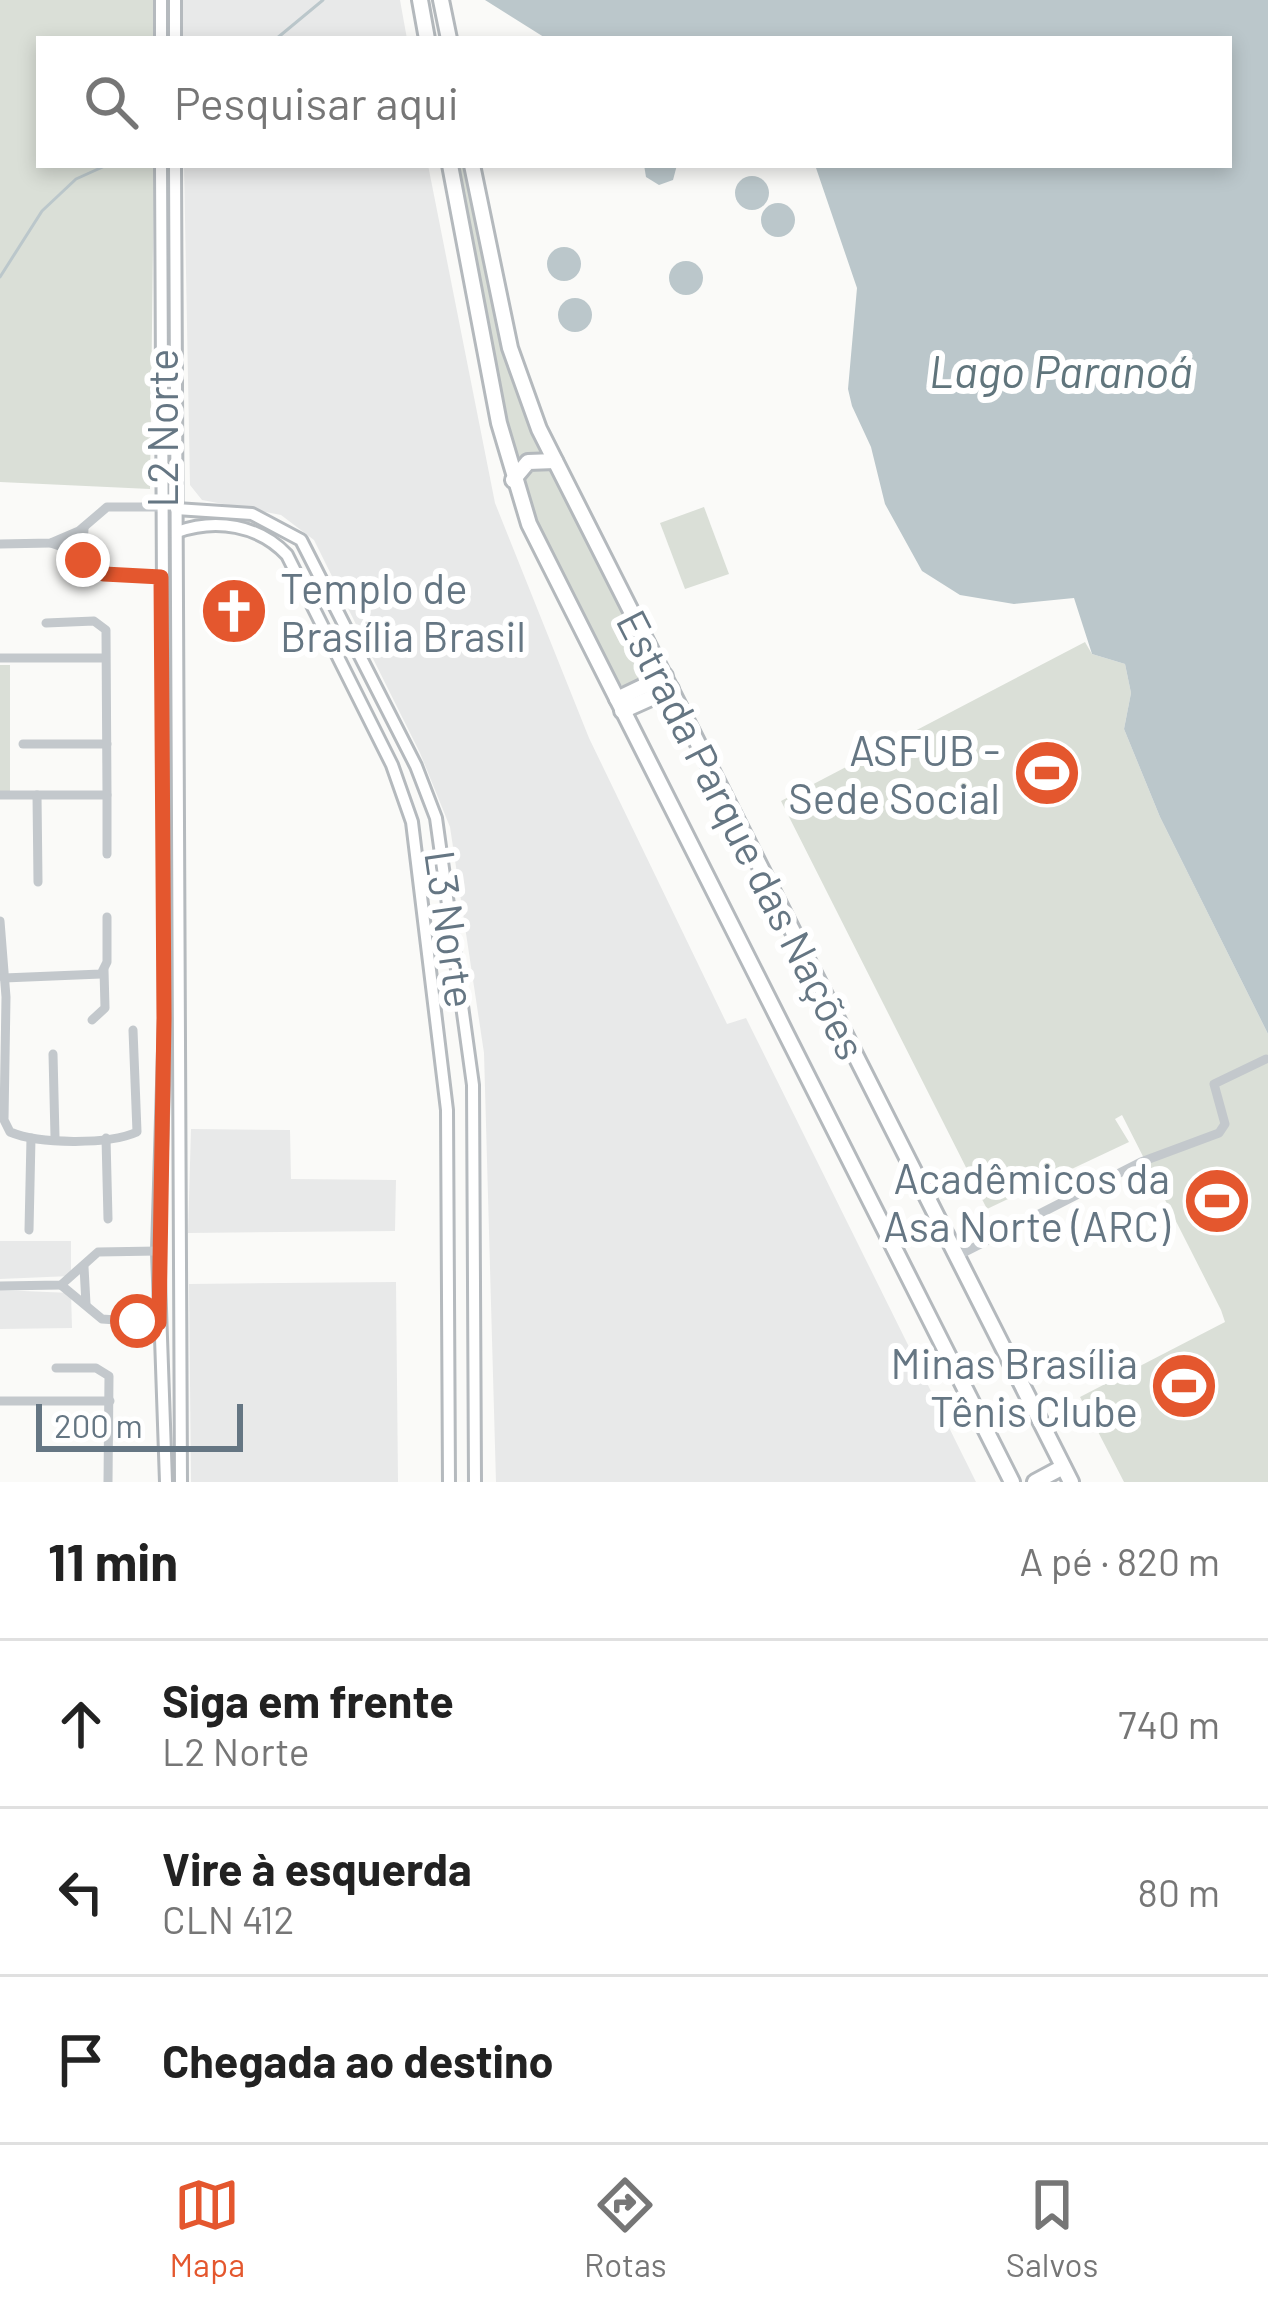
<!DOCTYPE html>
<html lang="pt">
<head>
<meta charset="utf-8">
<style>
  :root { --surface:#fff; --page:#f6f6f6; --text:#222; --muted:#767676; --line:#e0e0e0; --accent:#e4572e }
  body { margin:0; font-family:Barlow,sans-serif; background:var(--page); color:var(--text) }
  .scale { position:absolute; left:36px; bottom:30px; width:207px; box-sizing:border-box; padding-left:12px; border:6px solid #657683; border-top:0; font-size:33px; line-height:42px; white-space:nowrap; color:#657683; -webkit-text-stroke:9px #fff; paint-order:stroke }
  .stop { position:absolute; width:36px; height:36px; margin:-27px; border:9px solid #e4572e; border-radius:50%; background:#fff }
  .stop.end { background:#e4572e; border-color:#fff; box-shadow:0 3px 12px #0008 }
  .list { margin:0; padding:0; list-style:none }
  h2 { display:flex; justify-content:space-between; align-items:center; height:156px; margin:0; padding:0 48px; font-size:51px }
  h2 small { font-size:39px; font-weight:400; color:var(--muted) }
  .list li { display:grid; grid-template-columns:78px 1fr auto; gap:36px; align-items:center; box-sizing:border-box; height:168px; padding:0 48px; border-top:3px solid var(--line) }
  .list b { display:block; font-size:45px; white-space:nowrap }
  .list p { margin:0; font-size:39px; white-space:nowrap; color:var(--muted) }
  .list em { font-size:39px; font-style:normal; color:var(--muted) }
  .icon { flex:none; width:66px; height:66px; fill:none; stroke:currentColor; stroke-width:2; stroke-linecap:round; stroke-linejoin:round }
  .map { position:relative; flex:none; width:1268px; height:1482px; overflow:hidden }
  .search { position:absolute; background:var(--surface); box-shadow:0 6px 18px #0003; left:36px; right:36px; top:36px; height:132px; display:flex; align-items:center; gap:30px; box-sizing:border-box; padding:0 42px; border-radius:0px; color:var(--muted); font-size:45px }
  .sheet { height:660px; background:var(--surface) }
  nav { display:flex; justify-content:space-around; align-items:center; box-sizing:border-box; height:168px; border-top:3px solid var(--line); background:var(--surface); font-size:33px; color:var(--muted) }
  nav a { display:grid; justify-items:center; gap:6px }
  nav .on { color:var(--accent) }
  .map>svg:first-child { display:block }
  .built { fill:#e8e9e9 }
  .green { fill:#dadfd7 }
  .water { fill:#bbc7cb }
  .lines { fill:none; stroke-linecap:round; stroke-linejoin:round }
  .stream { stroke:#bbc7cb; stroke-width:3 }
  .major-casing { stroke:#b5babe; stroke-width:16 }
  .highway-casing { stroke:#b4b9bd; stroke-width:20 }
  .minor { stroke:#c3c8cc; stroke-width:9 }
  .major { stroke:#fff; stroke-width:10 }
  .highway { stroke:#fff; stroke-width:14 }
  .route { stroke:#e4572e; stroke-width:15 }
  .labels { text-anchor:middle; dominant-baseline:central; stroke-width:12; stroke-linejoin:round; paint-order:stroke }
  .street-label { font-size:42px; fill:#657683; stroke:#fff }
  .poi-label { font-size:42px; fill:#657683; stroke:#fff; text-anchor:end }
  .water-label { font-size:45px; font-style:italic; fill:#60757c; stroke:#fff }
</style>
</head>
<body>
<div class="map">
<svg width="1268" height="1482" viewBox="0 0 1268 1482">
  <rect width="100%" height="100%" fill="#fafaf8"/>
  <g class="built">
    <path d="M 181,0 L 400,0 L 407,39 L 182,39 Z"/>
    <path d="M 184,165 L 428,165 L 495,503 L 589,738 L 727,1024 L 746,1018 L 976,1482 L 496,1482 L 484,1053 L 450,827 L 420,753 L 314,540 L 281,515 L 202,500 L 190,485 Z"/>
    <path d="M 191,1129 L 290,1130 L 291,1179 L 396,1180 L 395,1231 L 188,1233 Z"/>
    <path d="M 0,1241 L 71,1241 L 71,1276 L 0,1279 Z"/>
    <path d="M 396,1282 L 398,1482 L 191,1482 L 189,1284 Z"/>
    <path d="M 0,1290 L 71,1293 L 72,1328 L 0,1329 Z"/>
  </g>
  <g class="green">
    <path d="M 0,0 L 155,0 L 155,39 L 39,39 L 39,165 L 154,165 L 150,489 L 0,482 Z"/>
    <path d="M 456,165 L 466,165 L 500,334 L 545,450 L 515,464 Z"/>
    <path d="M 541,463 L 553,468 L 654,668 L 651,676 L 626,688 L 615,681 L 553,562 L 521,477 Z"/>
    <path d="M 704,507 L 729,574 L 685,589 L 660,523 Z"/>
    <path d="M 1085,642 L 1092,654 L 1125,664 L 1131,693 L 1124,729 L 1160,817 L 1268,1034 L 1268,1482 L 1124,1482 L 1080,1397 L 1225,1322 L 1221,1310 L 1122,1115 L 1115,1119 L 1129,1142 L 987,1209 L 781,801 Z"/>
    <rect x="0" y="665" width="10" height="127"/>
  </g>
  <g class="water">
    <path d="M 485,0 L 1268,0 L 1268,1034 L 1160,817 L 1124,729 L 1131,693 L 1125,664 L 1092,654 L 1074,598 L 1014,604 L 960,595 L 922,571 L 885,504 L 871,447 L 852,406 L 848,389 L 857,288 L 815,165 L 1229,165 L 1229,39 L 547,39 Z"/>
    <path d="M 644,165 L 677,165 L 673,180 L 659,185 L 646,177 Z"/>
    <circle cx="752" cy="193" r="17"/>
    <circle cx="778" cy="220" r="17"/>
    <circle cx="564" cy="264" r="17"/>
    <circle cx="686" cy="278" r="17"/>
    <circle cx="575" cy="315" r="17"/>
  </g>
  <g class="lines">
    <g class="stream">
      <path d="M 276,39 L 323,0"/>
      <path d="M 0,277 L 42,211 L 76,179 L 107,165"/>
    </g>
    <defs>
      <g id="major">
        <path d="M 161,0 L 161,39"/>
        <path d="M 175,0 L 175,39"/>
        <path d="M 161,165 L 165,1018 L 158,1251 L 166,1482"/>
        <path d="M 175,165 L 181,1482"/>
        <path d="M 176,509 L 252,514 L 301,540 L 416,766 L 436,818 L 473,1085 L 475,1482"/>
        <path d="M 177,532 C 216,518 259,525 287,555 L 392,765 L 412,822 L 447,1110 L 449,1482"/>
      </g>
      <g id="highway">
        <path d="M 420,0 L 427,39"/>
        <path d="M 441,0 L 449,39"/>
        <path d="M 450,165 L 499,423 L 529,524 L 1012,1482"/>
        <path d="M 472,165 L 510,348 L 539,429 L 1071,1482"/>
        <path d="M 513,480 L 528,462 L 555,461"/>
        <path d="M 617,699 L 665,676"/>
        <path d="M 622,711 L 671,689"/>
        <path d="M 1035,1482 L 1063,1467"/>
      </g>
    </defs>
    <use href="#major" class="major-casing"/>
    <use href="#highway" class="highway-casing"/>
    <g class="minor">
      <path d="M 51,543 L 71,550 L 100,574 L 161,577"/>
      <path d="M 0,544 L 51,543 L 79,531 L 107,507 L 161,507"/>
      <path d="M 83,560 L 84,527"/>
      <path d="M 0,658 L 105,658"/>
      <path d="M 23,744 L 107,744"/>
      <path d="M 0,795 L 107,795 L 106,630 L 94,621 L 46,623"/>
      <path d="M 37,795 L 38,882"/>
      <path d="M 107,795 L 107,854"/>
      <path d="M 0,921 L 6,997 L 4,1120 L 10,1132 C 39,1144 108,1145 137,1132 L 133,1030"/>
      <path d="M 4,978 L 101,974 L 107,962 L 107,917"/>
      <path d="M 92,1020 L 105,1008 L 104,970"/>
      <path d="M 53,1054 L 55,1137"/>
      <path d="M 106,1138 L 108,1219"/>
      <path d="M 29,1230 L 31,1138"/>
      <path d="M 957,1256 L 1141,1162 L 1219,1133 L 1225,1124 L 1214,1084 L 1266,1059"/>
      <path d="M 84,1267 L 86,1304"/>
      <path d="M 61,1285 L 102,1319 L 159,1323"/>
      <path d="M 0,1286 L 61,1285 L 98,1252 L 158,1251"/>
      <path d="M 56,1368 L 96,1368 L 109,1376 L 108,1482"/>
      <path d="M 0,1401 L 110,1401"/>
    </g>
    <use href="#major" class="major"/>
    <use href="#highway" class="highway"/>
  </g>
  <g class="lines">
    <path class="route" d="M 83,560 L 104,574 L 161,577 L 164,1018 L 159,1323 L 137,1321"/>
  </g>
  <defs>
    <symbol id="church-disc" viewBox="-11 -11 22 22"><circle r="9.5" fill="#e4572e" stroke="#fff"/><path d="M-1.2-6h2.4v3.5h3.3v2.4h-3.3V6h-2.4V-.1h-3.3v-2.4h3.3Z" fill="#fff"/></symbol>
    <symbol id="stadium-disc" viewBox="-11 -11 22 22"><circle r="9.5" fill="#e4572e" stroke="#fff"/><path d="M0-5a6.5 5 0 1 0 0 10a6.5 5 0 1 0 0-10ZM-3.5-1.8h7v3.6h-7Z" fill="#fff"/></symbol>
  </defs>
  <g fill-rule="evenodd">
    <use href="#church-disc" x="196" y="573" width="76" height="76"/>
    <use href="#stadium-disc" x="1009" y="735" width="76" height="76"/>
    <use href="#stadium-disc" x="1179" y="1163" width="76" height="76"/>
    <use href="#stadium-disc" x="1146" y="1348" width="76" height="76"/>
  </g>
  <g class="labels">
    <g class="street-label">
      <text transform="translate(161 428) rotate(-90)">L2 Norte</text>
      <text transform="translate(743 834) rotate(63)">Estrada Parque das Nações</text>
      <text transform="translate(452 929) rotate(82)">L3 Norte</text>
    </g>
    <g class="poi-label">
      <text x="280" y="587" text-anchor="start">Templo de<tspan x="280" dy="48">Brasília Brasil</tspan></text>
      <text x="1000" y="749">ASFUB -<tspan x="1000" dy="48">Sede Social</tspan></text>
      <text x="1170" y="1177">Acadêmicos da<tspan x="1170" dy="48">Asa Norte (ARC)</tspan></text>
      <text x="1138" y="1362">Minas Brasília<tspan x="1138" dy="48">Tênis Clube</tspan></text>
    </g>
    <g class="water-label">
      <text x="1060" y="370">Lago Paranoá</text>
    </g>
  </g>
</svg>
<div class="scale">200 m</div>
<div class="stop" style="left:137px;top:1321px"></div>
<div class="stop end" style="left:83px;top:560px"></div>
<div class="search"><svg class="icon" aria-label="search" viewBox="0 0 24 24"><circle cx="10" cy="10" r="6"/><path d="M15 15l6 6"/></svg>Pesquisar aqui</div>
</div>
<section class="sheet">
<h2>11 min<small>A pé · 820 m</small></h2>
<ul class="list">
<li><svg class="icon" aria-label="ahead" viewBox="0 0 24 24"><path d="M12 20V5M6 11l6-6 6 6"/></svg><div><b>Siga em frente</b><p>L2 Norte</p></div><em>740 m</em></li>
<li><svg class="icon" aria-label="left" viewBox="0 0 24 24"><path d="M17 20v-9H6M10 6l-5 5 5 5"/></svg><div><b>Vire à esquerda</b><p>CLN 412</p></div><em>80 m</em></li>
<li><svg class="icon" aria-label="arrive" viewBox="0 0 24 24"><path d="M6 21V4h12l-3 4 3 4H6"/></svg><div><b>Chegada ao destino</b></div></li>
</ul>
</section>
<nav>
<a class="on"><svg class="icon" aria-label="map" viewBox="0 0 24 24"><path d="M3 6l6-2 6 2 6-2v14l-6 2-6-2-6 2zM9 4v14M15 6v14"/></svg>Mapa</a>
<a><svg class="icon" aria-label="directions" viewBox="0 0 24 24"><path d="M12 3l9 9-9 9-9-9zM9 14v-3h6M13 9l2 2-2 2"/></svg>Rotas</a>
<a><svg class="icon" aria-label="saved" viewBox="0 0 24 24"><path d="M7 4h10v16l-5-4-5 4z"/></svg>Salvos</a>
</nav>
</body>
</html>
